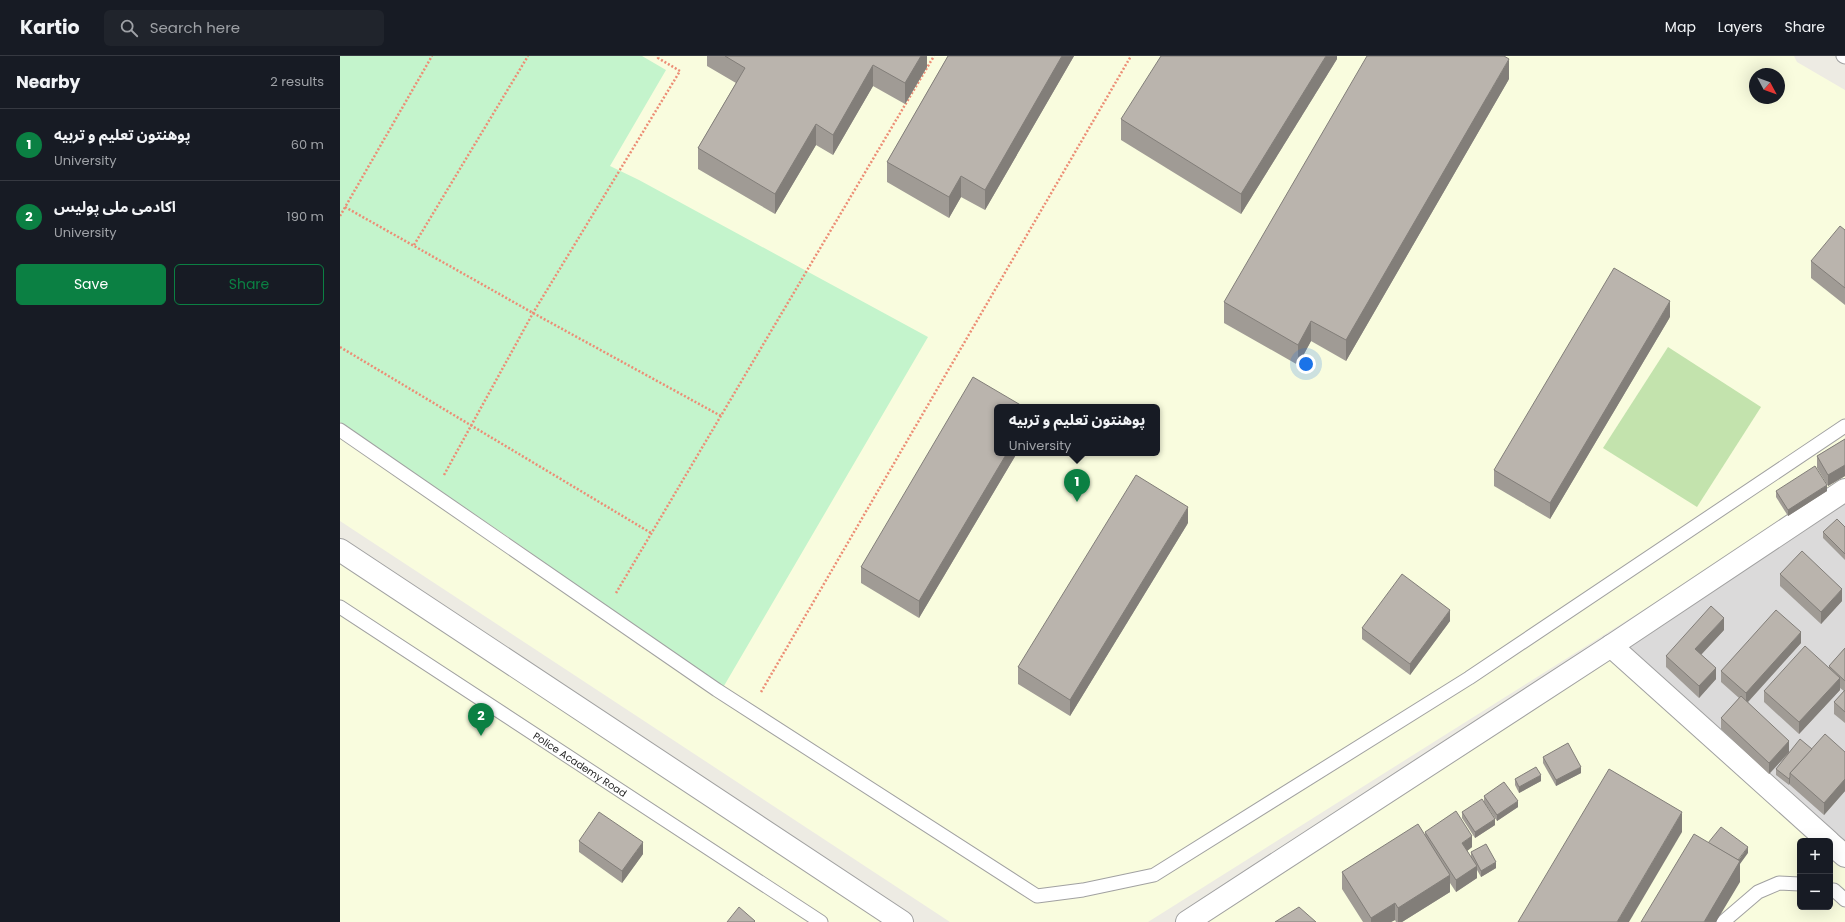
<!DOCTYPE html>
<html lang="en">
<head>
<meta charset="utf-8">
<style>
  :root { --surface:#171b24; --page:#20242c; --text:#f1f3f6; --muted:#9ea1a6; --line:#363941; --accent:#0b8043 }
  body { margin:0; font-family:Poppins,"Noto Sans Arabic",sans-serif; background:var(--page); color:var(--text) }
  .controls { position:absolute; right:12px; bottom:12px; display:grid; overflow:hidden; border-radius:6px; box-shadow:0 4px 16px #0002 }
  .controls button { width:36px; height:36px; display:grid; place-items:center; padding:0; border:0; border-bottom:1px solid var(--line); background:var(--surface); color:var(--text); font:20px sans-serif }
  .compass { position:absolute; left:1409px; top:12px; width:36px; height:36px; border-radius:50%; background:var(--surface); box-shadow:0 4px 16px #0002; rotate:131deg }
  .you { position:absolute; left:966px; top:308px; width:14px; height:14px; margin:-10px; border:3px solid #fff; border-radius:50%; background:#1a73e8; box-shadow:0 0 0 6px #1a73e833 }
  .badge { display:grid; place-items:center; width:26px; height:26px; border-radius:50%; background:var(--accent); color:#fff; font-size:13px; font-weight:700 }
  .pin { position:absolute; translate:-50% -33px; filter:drop-shadow(0 1px 2px #0008) }
  .pin::after { content:''; position:absolute; top:21px; width:14px; height:12px; background:inherit; clip-path:polygon(0 0,100% 0,50% 100%) }
  .popup { position:absolute; left:654px; top:348px; width:166px; height:52px; box-sizing:border-box; display:grid; place-content:center; border-radius:6px; background:var(--surface); filter:drop-shadow(0 1px 3px #0005); font-size:13px; white-space:nowrap; color:var(--muted) }
  .popup b { font-size:15px; color:var(--text) }
  .popup::after { content:''; position:absolute; left:50%; top:100%; margin-left:-8px; border:8px solid transparent; border-top-color:var(--surface) }
  .list { margin:0; padding:0; list-style:none }
  h2 { display:flex; justify-content:space-between; align-items:center; height:52px; margin:0; padding:0 16px; font-size:17px }
  h2 small { font-size:13px; font-weight:400; color:var(--muted) }
  .list li { display:grid; grid-template-columns:26px 1fr auto; gap:12px; align-items:center; box-sizing:border-box; height:72px; padding:0 16px; border-top:1px solid var(--line) }
  .list b { display:block; font-size:15px; white-space:nowrap }
  .list p { margin:0; font-size:13px; white-space:nowrap; color:var(--muted) }
  .list em { font-size:13px; font-style:normal; color:var(--muted) }
  .actions { display:flex; gap:8px; padding:12px 16px }
  .actions a { flex:1; padding:9px 0; border:1px solid var(--accent); border-radius:6px; text-align:center; font-size:14px; color:var(--accent) }
  .actions .main { background:var(--accent); color:#fff }
  .icon { flex:none; width:22px; height:22px; fill:none; stroke:currentColor; stroke-width:2; stroke-linecap:round; stroke-linejoin:round }
  .map { position:relative; flex:none; width:1505px; height:866px; overflow:hidden }
  header { display:flex; align-items:center; gap:24px; box-sizing:border-box; height:56px; padding:0 20px; background:var(--surface); border-bottom:1px solid var(--line) }
  header strong { font-size:19px }
  nav { display:flex; gap:22px; margin-inline-start:auto; font-size:14px }
  .search { width:280px; height:36px; background:var(--page); display:flex; align-items:center; gap:10px; box-sizing:border-box; padding:0 14px; border-radius:6px; color:var(--muted); font-size:15px }
  main { display:flex }
  aside { flex:1; background:var(--surface) }
  .map>svg:first-child { display:block }
  .residential { fill:#dbdada }
  .education { fill:#f9fcde; fill-rule:evenodd }
  .grass { fill:#c3e3ad }
  .park { fill:#c4f4cc }
  .lines { fill:none; stroke-linecap:round; stroke-linejoin:round }
  .lane-casing { stroke:#a1a1a1; stroke-width:15 }
  .street-casing { stroke:#a1a1a1; stroke-width:24 }
  .path { stroke:#ec8d75; stroke-width:2.5; stroke-dasharray:2 2; stroke-linecap:butt }
  .lane { stroke:#fff; stroke-width:13 }
  .street { stroke:#fff; stroke-width:22 }
  .wall { fill:#a09b95 }
  .shaded-wall { fill:#827e79 }
  .building { fill:#bab4ad; stroke:#827e79 }
  .labels { text-anchor:middle; dominant-baseline:central; stroke-width:3.5; stroke-linejoin:round; paint-order:stroke }
  .street-label { font-size:10px; fill:#1d1d1d; stroke:#fff }
</style>
</head>
<body>
<header>
<strong>Kartio</strong>
<div class="search"><svg class="icon" aria-label="search" viewBox="0 0 24 24"><circle cx="10" cy="10" r="6"/><path d="M15 15l6 6"/></svg>Search here</div>
<nav><a>Map</a><a>Layers</a><a>Share</a></nav>
</header>
<main>
<aside>
<h2>Nearby<small>2 results</small></h2>
<ul class="list">
<li><span class="badge">1</span><div><b>پوهنتون تعلیم و تربیه</b><p>University</p></div><em>60 m</em></li>
<li><span class="badge">2</span><div><b>اکادمی ملی پولیس</b><p>University</p></div><em>190 m</em></li>
</ul>
<div class="actions"><a class="main">Save</a><a>Share</a></div>
</aside>
<div class="map">
<svg width="1505" height="866" viewBox="0 0 1505 866">
  <rect width="100%" height="100%" fill="#edebe3"/>
  <path class="residential" d="M 1505,447 L 1505,800 L 1271,590 Z"/>
  <g class="education">
    <path d="M 0,0 L 1454,0 L 1457,6 L 1505,34 L 1505,427 L 808,866 L 610,866 L 0,465 ZM 1415,18 L 1439,18 L 1439,42 L 1415,42 ZM 657,351 L 817,351 L 817,397 L 657,397 Z"/>
    <path d="M 0,494 L 562,866 L 0,866 Z"/>
    <path d="M 1271,590 L 1488,785 L 1460,785 L 1460,851 L 1490,851 L 1490,787 L 1505,800 L 1505,866 L 847,866 Z"/>
  </g>
  <path class="grass" d="M 1328,291 L 1421,351 L 1357,451 L 1263,392 Z"/>
  <path class="park" d="M 0,0 L 302,0 L 326,14 L 270,110 L 299,124 L 588,281 L 381,635 L 187,494 L 0,366 Z"/>
  <g class="lines">
    <defs>
      <g id="lane">
        <path d="M 1503,0 L 1505,1"/>
        <path d="M 0,374 L 377,634 L 697,840 L 743,834 L 814,819 L 1129,622 L 1505,370"/>
        <path id="s1" d="M 0,551 L 481,866"/>
        <path d="M 1490,834 L 1494,834 L 1505,844"/>
        <path d="M 1383,866 L 1418,836 L 1439,827 L 1460,828"/>
      </g>
      <g id="street">
        <path d="M 0,494 L 562,866"/>
        <path d="M 1271,590 L 1488,785"/>
        <path d="M 1490,787 L 1505,800"/>
        <path d="M 847,866 L 1271,590 L 1505,434"/>
      </g>
    </defs>
    <use href="#lane" class="lane-casing"/>
    <use href="#street" class="street-casing"/>
    <g class="path">
      <path d="M 5,151 L 193,257 L 381,360"/>
      <path d="M 0,160 L 92,0"/>
      <path d="M 74,189 L 188,0"/>
      <path d="M 0,291 L 311,477"/>
      <path d="M 104,419 L 193,257 L 340,15 L 318,2 L 319,0"/>
      <path d="M 276,537 L 594,0"/>
      <path d="M 421,636 L 791,0"/>
    </g>
    <use href="#lane" class="lane"/>
    <use href="#street" class="street"/>
  </g>
  <g class="wall">
    <path d="M 367,0 L 587,0 L 587,11 L 565,48 L 533,30 L 493,99 L 476,89 L 435,158 L 358,113 L 358,92 L 396,27 L 367,10 Z"/>
    <path d="M 608,0 L 734,0 L 645,154 L 621,141 L 609,162 L 547,126 L 547,106 Z"/>
    <path d="M 997,0 L 997,3 L 901,158 L 781,84 L 781,63 Z"/>
    <path d="M 1169,23 L 1006,305 L 971,285 L 958,309 L 884,267 L 884,246 Z"/>
    <path d="M 1505,174 L 1505,249 L 1471,222 L 1471,205 Z"/>
    <path d="M 1330,261 L 1210,463 L 1154,430 L 1154,414 Z"/>
    <path d="M 1505,383 L 1505,420 L 1488,430 L 1477,412 L 1477,400 Z"/>
    <path d="M 657,397 L 677,397 L 579,562 L 521,527 L 521,511 Z"/>
    <path d="M 1436,435 L 1487,435 L 1448,460 L 1436,441 Z"/>
    <path d="M 848,467 L 730,660 L 678,628 L 678,611 Z"/>
    <path d="M 1505,471 L 1505,504 L 1483,482 L 1483,476 Z"/>
    <path d="M 1440,518 L 1502,545 L 1481,568 L 1440,530 Z"/>
    <path d="M 1110,565 L 1070,619 L 1022,583 L 1022,572 Z"/>
    <path d="M 1384,574 L 1361,599 L 1376,623 L 1359,642 L 1326,611 L 1326,600 Z"/>
    <path d="M 1461,587 L 1408,646 L 1449,696 L 1472,693 L 1505,696 L 1505,685 L 1505,735 L 1484,759 L 1450,729 L 1450,727 L 1449,729 L 1436,719 L 1436,713 L 1447,699 L 1429,718 L 1381,673 L 1381,662 L 1399,642 L 1381,626 L 1381,615 Z"/>
    <path d="M 1505,592 L 1505,667 L 1494,658 L 1494,646 L 1504,635 L 1500,632 L 1500,634 L 1459,678 L 1424,646 L 1424,635 L 1489,612 L 1489,610 Z"/>
    <path d="M 1203,701 L 1241,717 L 1216,730 L 1203,707 Z"/>
    <path d="M 1175,723 L 1201,725 L 1179,737 L 1175,729 Z"/>
    <path d="M 1144,740 L 1178,751 L 1157,765 L 1144,746 Z"/>
    <path d="M 1122,756 L 1155,769 L 1135,782 L 1122,762 Z"/>
    <path d="M 1085,776 L 1132,791 L 1127,795 L 1131,801 L 1131,796 L 1156,812 L 1141,821 L 1137,814 L 1137,822 L 1116,836 L 1110,827 L 1110,836 L 1062,866 L 1056,866 L 1055,864 L 1051,866 L 1023,866 L 1002,833 L 1002,816 L 1085,779 Z"/>
    <path d="M 239,785 L 303,798 L 282,827 L 239,796 Z"/>
  </g>
  <g class="shaded-wall">
    <path d="M 581,0 L 587,0 L 587,11 L 565,48 L 565,27 Z"/>
    <path d="M 722,0 L 734,0 L 645,154 L 645,134 Z"/>
    <path d="M 986,0 L 997,0 L 997,3 L 901,158 L 901,138 Z"/>
    <path d="M 1169,3 L 1169,23 L 1006,305 L 1006,284 Z"/>
    <path d="M 533,9 L 533,30 L 493,99 L 493,79 Z"/>
    <path d="M 476,68 L 476,89 L 435,158 L 435,138 Z"/>
    <path d="M 621,120 L 621,141 L 609,162 L 609,141 Z"/>
    <path d="M 1330,245 L 1330,261 L 1210,463 L 1210,447 Z"/>
    <path d="M 971,265 L 971,285 L 958,309 L 958,289 Z"/>
    <path d="M 667,397 L 677,397 L 579,562 L 579,545 Z"/>
    <path d="M 1505,409 L 1505,420 L 1488,430 L 1488,419 Z"/>
    <path d="M 1487,429 L 1487,435 L 1448,460 L 1448,454 Z"/>
    <path d="M 848,451 L 848,467 L 730,660 L 730,644 Z"/>
    <path d="M 1502,533 L 1502,545 L 1481,568 L 1481,556 Z"/>
    <path d="M 1110,554 L 1110,565 L 1070,619 L 1070,608 Z"/>
    <path d="M 1384,562 L 1384,574 L 1355,605 L 1355,593 Z"/>
    <path d="M 1461,576 L 1461,587 L 1406,648 L 1406,637 Z"/>
    <path d="M 1376,612 L 1376,623 L 1359,642 L 1359,630 Z"/>
    <path d="M 1500,622 L 1500,634 L 1459,678 L 1459,666 Z"/>
    <path d="M 1449,685 L 1449,696 L 1429,718 L 1429,707 Z"/>
    <path d="M 1241,711 L 1241,717 L 1216,730 L 1216,724 Z"/>
    <path d="M 1201,719 L 1201,725 L 1179,737 L 1179,731 Z"/>
    <path d="M 1450,721 L 1450,727 L 1449,729 L 1449,723 Z"/>
    <path d="M 1505,723 L 1505,735 L 1484,759 L 1484,747 Z"/>
    <path d="M 1178,745 L 1178,751 L 1157,765 L 1157,759 Z"/>
    <path d="M 1342,756 L 1342,776 L 1289,866 L 1277,866 Z"/>
    <path d="M 1155,763 L 1155,769 L 1135,782 L 1135,776 Z"/>
    <path d="M 1132,780 L 1132,791 L 1122,799 L 1122,787 Z"/>
    <path d="M 303,786 L 303,798 L 282,827 L 282,815 Z"/>
    <path d="M 1408,791 L 1408,797 L 1400,808 L 1400,826 L 1376,866 L 1364,866 L 1395,809 Z"/>
    <path d="M 1156,806 L 1156,812 L 1141,821 L 1141,815 Z"/>
    <path d="M 1137,810 L 1137,822 L 1116,836 L 1116,824 Z"/>
    <path d="M 1110,819 L 1110,836 L 1062,866 L 1058,866 L 1058,852 Z"/>
    <path d="M 1055,847 L 1055,864 L 1051,866 L 1031,866 L 1031,862 Z"/>
  </g>
  <g class="building">
    <path d="M 385,0 L 581,0 L 565,27 L 533,9 L 493,79 L 476,68 L 435,138 L 358,92 L 405,12 Z"/>
    <path d="M 608,0 L 722,0 L 645,134 L 621,120 L 609,141 L 547,106 Z"/>
    <path d="M 821,0 L 986,0 L 901,138 L 781,63 Z"/>
    <path d="M 1027,0 L 1164,0 L 1169,3 L 1006,284 L 971,265 L 958,289 L 884,246 Z"/>
    <path d="M 1500,170 L 1505,174 L 1505,232 L 1471,205 Z"/>
    <path d="M 1274,212 L 1330,245 L 1210,447 L 1154,414 Z"/>
    <path d="M 633,321 L 684,351 L 657,351 L 657,397 L 667,397 L 579,545 L 521,511 Z"/>
    <path d="M 1505,383 L 1505,409 L 1488,419 L 1477,400 Z"/>
    <path d="M 1475,410 L 1487,429 L 1448,454 L 1436,435 Z"/>
    <path d="M 796,419 L 848,451 L 730,644 L 678,611 Z"/>
    <path d="M 1497,463 L 1505,471 L 1505,498 L 1483,476 Z"/>
    <path d="M 1462,495 L 1502,533 L 1481,556 L 1440,518 Z"/>
    <path d="M 1062,518 L 1110,554 L 1070,608 L 1022,572 Z"/>
    <path d="M 1371,550 L 1384,562 L 1355,593 L 1376,612 L 1359,630 L 1326,600 Z"/>
    <path d="M 1436,554 L 1461,576 L 1406,637 L 1381,615 Z"/>
    <path d="M 1465,590 L 1500,622 L 1459,666 L 1424,635 Z"/>
    <path d="M 1505,592 L 1505,625 L 1489,610 Z"/>
    <path d="M 1505,634 L 1505,656 L 1494,646 Z"/>
    <path d="M 1401,640 L 1449,685 L 1429,707 L 1381,662 Z"/>
    <path d="M 1485,678 L 1505,696 L 1505,723 L 1484,747 L 1450,717 Z"/>
    <path d="M 1460,683 L 1472,693 L 1450,717 L 1450,721 L 1449,723 L 1436,713 Z"/>
    <path d="M 1228,687 L 1241,711 L 1216,724 L 1203,701 Z"/>
    <path d="M 1196,711 L 1201,719 L 1179,731 L 1175,723 Z"/>
    <path d="M 1269,713 L 1342,756 L 1277,866 L 1178,866 Z"/>
    <path d="M 1164,726 L 1178,745 L 1157,759 L 1144,740 Z"/>
    <path d="M 1142,743 L 1155,763 L 1135,776 L 1122,756 Z"/>
    <path d="M 1116,755 L 1132,780 L 1122,787 L 1137,810 L 1116,824 L 1085,776 Z"/>
    <path d="M 259,756 L 303,786 L 282,815 L 239,785 Z"/>
    <path d="M 1078,768 L 1110,819 L 1058,852 L 1055,847 L 1031,862 L 1002,816 Z"/>
    <path d="M 1381,771 L 1408,791 L 1398,804 L 1368,787 Z"/>
    <path d="M 1354,778 L 1400,805 L 1364,866 L 1301,866 Z"/>
    <path d="M 1146,788 L 1156,806 L 1141,815 L 1131,796 Z"/>
    <path d="M 399,851 L 415,865 L 414,866 L 387,866 Z"/>
    <path d="M 959,851 L 976,866 L 935,866 Z"/>
  </g>
  <g class="labels">
    <g class="street-label">
      <text stroke="none"><textPath href="#s1" startOffset="287">Police Academy Road</textPath></text>
    </g>
  </g>
</svg>
<div class="controls">
<button>+</button>
<button>−</button>
</div>
<svg class="compass" viewBox="-18 -18 36 36"><path d="M0-13l5 13h-10z" fill="#e53935"/><path d="M0 13l5-13h-10z" fill="#9ea1a6"/></svg>
<div class="you"></div>
<div class="pin badge" style="left:737px;top:446px">1</div>
<div class="popup"><b>پوهنتون تعلیم و تربیه</b>University</div>
<div class="pin badge" style="left:141px;top:680px">2</div>
</div>
</main>
</body>
</html>
